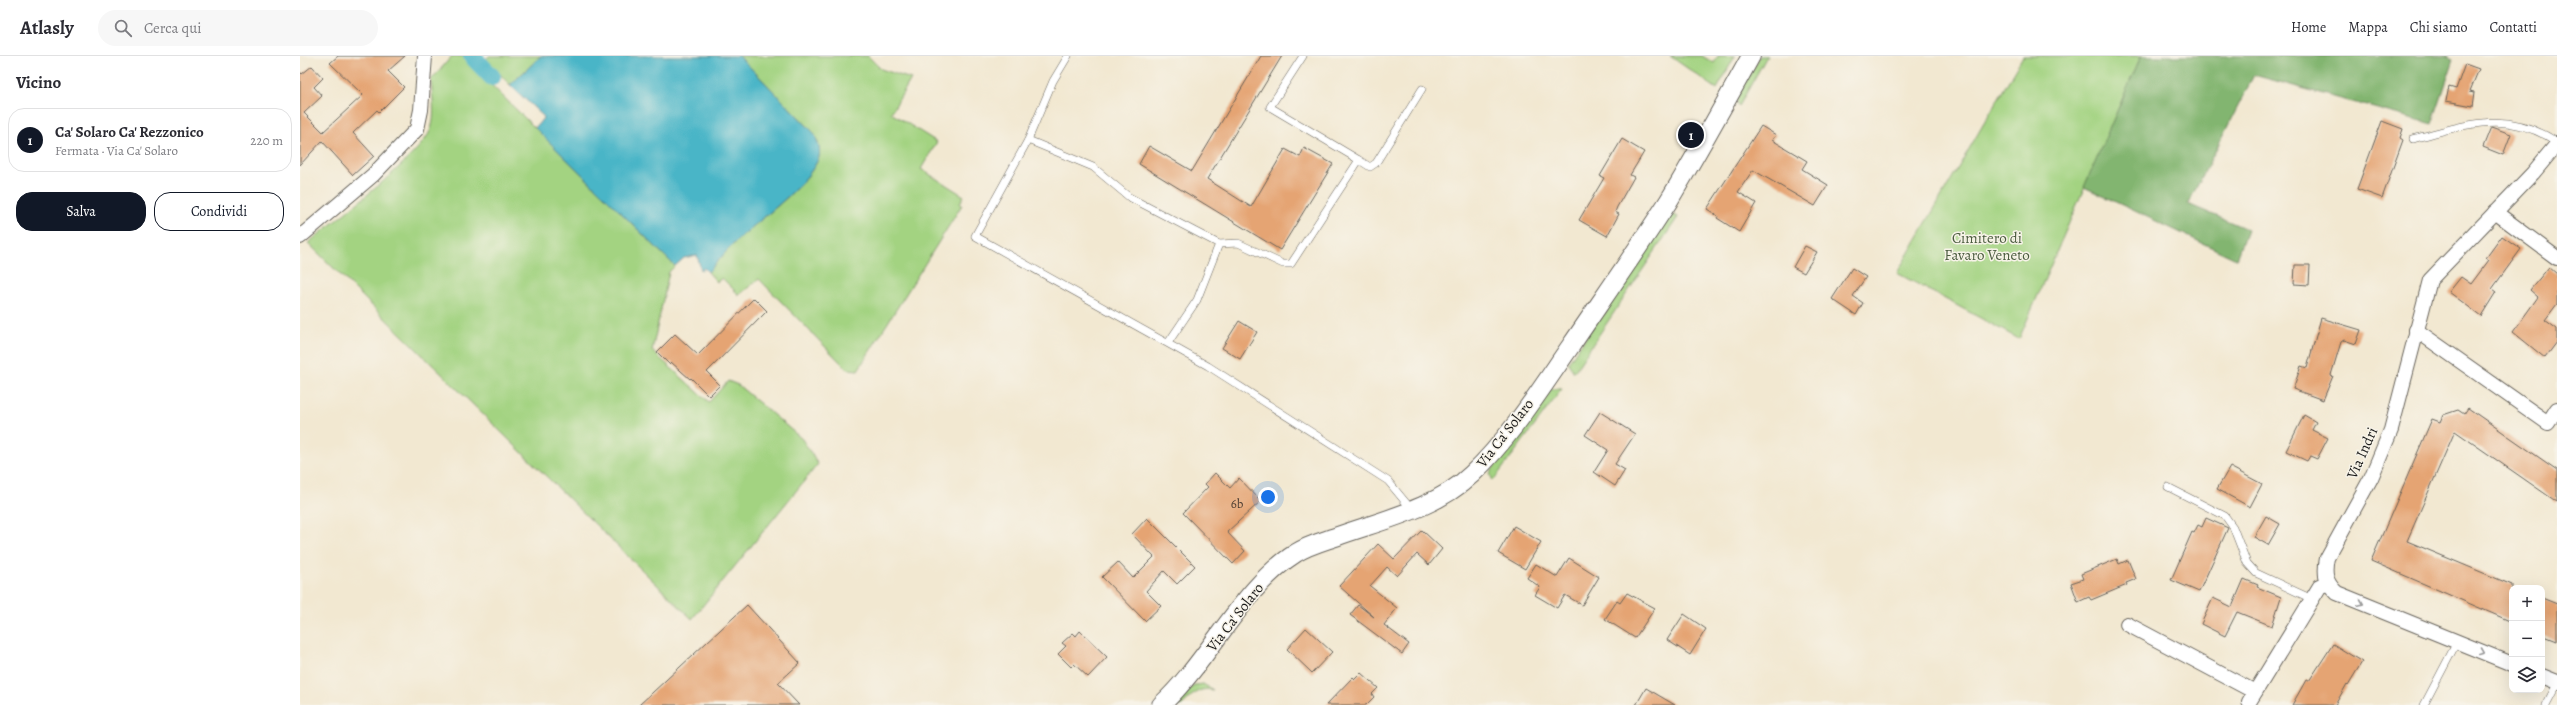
<!DOCTYPE html>
<html lang="it">
<head>
<meta charset="utf-8">
<style>
  :root { --surface:#fff; --page:#f7f7f7; --text:#2b2b33; --muted:#7c7c81; --line:#e1e1e2; --accent:#111827 }
  body { margin:0; font-family:Alegreya,serif; background:var(--page); color:var(--text) }
  .controls { position:absolute; right:12px; bottom:12px; display:grid; overflow:hidden; border-radius:8px; box-shadow:0 4px 16px #0002 }
  .controls button { width:36px; height:36px; display:grid; place-items:center; padding:0; border:0; border-bottom:1px solid var(--line); background:var(--surface); color:var(--text); font:20px sans-serif }
  .you { position:absolute; left:968px; top:441px; width:14px; height:14px; margin:-10px; border:3px solid #fff; border-radius:50%; background:#1a73e8; box-shadow:0 0 0 6px #1a73e833 }
  .badge { display:grid; place-items:center; width:26px; height:26px; border-radius:50%; background:var(--accent); color:#fff; font-size:13px; font-weight:700 }
  .pin { position:absolute; translate:-50% -50%; border:2px solid #fff; box-shadow:0 1px 4px #0006 }
  .list { margin:0; padding:0; list-style:none }
  h2 { display:flex; justify-content:space-between; align-items:center; height:52px; margin:0; padding:0 16px; font-size:17px }
  h2 small { font-size:13px; font-weight:400; color:var(--muted) }
  .list li { display:grid; grid-template-columns:26px 1fr auto; gap:12px; align-items:center; box-sizing:border-box; height:64px; margin:0 8px 8px; padding:0 8px; border:1px solid var(--line); border-radius:16px }
  .list b { display:block; font-size:15px; white-space:nowrap }
  .list p { margin:0; font-size:13px; white-space:nowrap; color:var(--muted) }
  .list em { font-size:13px; font-style:normal; color:var(--muted) }
  .actions { display:flex; gap:8px; padding:12px 16px }
  .actions a { flex:1; padding:9px 0; border:1px solid var(--accent); border-radius:16px; text-align:center; font-size:14px; color:var(--accent) }
  .actions .main { background:var(--accent); color:#fff }
  .icon { flex:none; width:22px; height:22px; fill:none; stroke:currentColor; stroke-width:2; stroke-linecap:round; stroke-linejoin:round }
  .map { position:relative; flex:none; width:2257px; height:649px; overflow:hidden }
  header { display:flex; align-items:center; gap:24px; box-sizing:border-box; height:56px; padding:0 20px; background:var(--surface); border-bottom:1px solid var(--line) }
  header strong { font-size:19px }
  nav { display:flex; gap:22px; margin-inline-start:auto; font-size:14px }
  .search { width:280px; height:36px; background:var(--page); display:flex; align-items:center; gap:10px; box-sizing:border-box; padding:0 14px; border-radius:22px; color:var(--muted); font-size:15px }
  main { display:flex }
  aside { flex:1; background:var(--surface) }
  .map>svg:first-child { display:block }
  .green { fill:#a3d381; stroke:#60784e }
  .forest { fill:#82b56f; stroke:#4f6846 }
  .water { fill:#4ab5c7; stroke:#336872 }
  .lines { fill:none; stroke-linecap:round; stroke-linejoin:round }
  .canal { stroke:#4ab5c7; stroke-width:18 }
  .building { fill:#e5a473 }
  .service-casing { stroke:#67635b; stroke-width:8 }
  .minor-casing { stroke:#67635b; stroke-width:16 }
  .tertiary-casing { stroke:#67635b; stroke-width:20 }
  .service { stroke:#fff; stroke-width:7 }
  .minor { stroke:#fff; stroke-width:14 }
  .tertiary { stroke:#fff; stroke-width:18 }
  .oneway { stroke:#999 }
  .labels { text-anchor:middle; dominant-baseline:central; stroke-width:3; stroke-linejoin:round; paint-order:stroke }
  .number-label { font-size:13px; fill:#4e3e32 }
  .park-label { font-size:15px; fill:#4b5c3f; stroke:#f7f3e8 }
  .street-label { font-size:15px; fill:#1c1c1c; stroke:#f7f3e8 }
</style>
</head>
<body>
<header>
<strong>Atlasly</strong>
<div class="search"><svg class="icon" aria-label="search" viewBox="0 0 24 24"><circle cx="10" cy="10" r="6"/><path d="M15 15l6 6"/></svg>Cerca qui</div>
<nav><a>Home</a><a>Mappa</a><a>Chi siamo</a><a>Contatti</a></nav>
</header>
<main>
<aside>
<h2>Vicino<small></small></h2>
<ul class="list">
<li><span class="badge">1</span><div><b>Ca' Solaro Ca' Rezzonico</b><p>Fermata · Via Ca' Solaro</p></div><em>220 m</em></li>
</ul>
<div class="actions"><a class="main">Salva</a><a>Condividi</a></div>
</aside>
<div class="map">
<svg width="2257" height="649" viewBox="0 0 2257 649">
  <rect width="100%" height="100%" fill="#f7f3e8"/>
  <filter id="ink" filterUnits="userSpaceOnUse"><feTurbulence type="fractalNoise" baseFrequency=".025" numOctaves="2"/><feDisplacementMap in="SourceGraphic" scale="8" xChannelSelector="R" yChannelSelector="G"/><feConvolveMatrix kernelMatrix="1 2 1 2 8 2 1 2 1" color-interpolation-filters="sRGB"/></filter>
  <filter id="wash" filterUnits="userSpaceOnUse"><feTurbulence type="fractalNoise" baseFrequency=".012" numOctaves="4" result="noise"/><feDisplacementMap in="SourceGraphic" scale="16" xChannelSelector="R" yChannelSelector="G"/><feGaussianBlur stdDeviation="0.9" result="paint"/><feColorMatrix in="noise" values="0 0 0 0 0 0 0 0 0 0 0 0 0 0 0 0 0 1.4 0 .05"/><feComposite in="paint" operator="in"/></filter>
  <g filter="url(#wash)">
    <rect width="100%" height="100%" fill="#f2e8d1"/>
    <g class="green">
      <path d="M 152,0 L 162,0 L 375,210 L 369,216 L 352,295 L 409,346 L 428,325 L 438,329 L 502,383 L 518,408 L 392,563 L 8,187 C 34,165 121,100 131,73 C 136,58 132,39 131,24 Z"/>
      <path d="M 189,0 L 241,0 L 210,29 L 186,3 Z"/>
      <path d="M 439,0 L 568,0 L 581,13 L 611,23 L 591,57 L 637,86 L 621,113 L 664,140 L 660,147 L 662,149 L 558,314 L 547,313 L 459,223 L 439,239 L 422,222 L 417,226 L 408,216 C 420,203 431,189 444,178 C 465,160 510,127 519,101 C 521,92 517,85 514,77 Z"/>
      <path d="M 1370,0 L 1402,0 L 1414,7 L 1418,0 L 1435,0 L 1417,33 Z"/>
      <path d="M 1460,0 L 1467,0 L 1439,50 L 1437,47 L 1437,42 Z"/>
      <path d="M 1723,0 L 1841,0 L 1719,283 L 1597,217 Z"/>
      <path d="M 1374,159 L 1378,161 L 1274,316 L 1268,307 L 1369,160 Z"/>
      <path d="M 1251,333 L 1262,333 L 1193,425 L 1190,418 L 1193,412 Z"/>
      <path d="M 903,628 L 913,634 C 898,631 893,639 882,649 L 874,649 L 894,629 Z"/>
    </g>
    <path class="forest" d="M 1841,0 L 2147,0 L 2154,3 L 2132,68 L 1954,19 L 1888,148 L 1947,173 L 1936,203 L 1784,131 Z"/>
    <path class="water" d="M 241,0 L 439,0 L 514,77 C 517,85 521,92 519,101 C 510,126 465,160 444,178 C 431,189 420,203 408,216 L 404,212 L 401,214 L 397,199 L 384,202 L 375,210 L 235,72 L 244,61 L 210,29 Z"/>
    <g class="lines">
      <path class="canal" d="M 172,0 L 192,21"/>
    </g>
    <g id="blocks">
      <g class="building">
        <path d="M 38,0 L 105,0 L 88,15 L 104,31 L 79,56 L 77,54 L 53,77 L 74,100 L 53,119 L 22,85 L 0,109 L 0,16 L 2,18 L 12,10 L 23,22 L 14,31 L 22,40 L 4,57 L 23,76 L 63,39 L 30,7 Z"/>
        <path d="M 961,0 L 982,0 L 907,123 L 951,151 L 985,93 L 1000,101 L 1004,92 L 1033,108 L 980,194 L 839,108 L 849,90 L 892,115 Z"/>
        <path d="M 2165,8 L 2179,13 L 2170,35 L 2175,36 L 2173,50 L 2146,45 L 2149,31 L 2156,33 Z"/>
        <path d="M 2082,65 L 2103,73 L 2100,82 L 2103,84 L 2082,142 L 2057,133 Z"/>
        <path d="M 1461,70 L 1476,79 L 1472,84 L 1507,105 L 1502,113 L 1528,129 L 1515,150 L 1453,114 L 1438,136 L 1456,147 L 1439,176 L 1417,162 L 1418,160 L 1407,153 Z"/>
        <path d="M 2191,71 L 2211,78 L 2203,99 L 2183,91 Z"/>
        <path d="M 1322,83 L 1344,96 L 1330,119 L 1334,121 L 1317,151 L 1315,156 L 1319,158 L 1307,180 L 1279,164 L 1304,122 L 1300,120 Z"/>
        <path d="M 2202,180 L 2221,193 L 2192,233 L 2196,236 L 2181,260 L 2149,236 L 2161,221 L 2171,228 L 2189,204 L 2186,202 Z"/>
        <path d="M 1505,190 L 1517,196 L 1504,217 L 1493,211 Z"/>
        <path d="M 1995,209 L 2010,209 L 2009,229 L 1994,228 Z"/>
        <path d="M 2249,211 L 2257,218 L 2257,248 L 2245,264 L 2257,273 L 2257,286 L 2245,302 L 2213,276 L 2238,241 L 2230,234 Z"/>
        <path d="M 1552,212 L 1566,221 L 1553,240 L 1563,247 L 1556,259 L 1532,243 Z"/>
        <path d="M 454,242 L 467,255 L 407,316 L 420,329 L 409,340 L 391,322 L 390,323 L 371,306 L 369,308 L 357,296 L 375,278 L 398,299 Z"/>
        <path d="M 2021,262 L 2061,274 L 2056,288 L 2044,284 L 2041,286 L 2031,319 L 2033,320 L 2023,344 L 1993,333 L 2001,310 L 2007,312 Z"/>
        <path d="M 939,265 L 957,276 L 940,303 L 922,292 Z"/>
        <path d="M 2168,352 L 2257,414 L 2257,446 L 2155,375 L 2107,485 L 2212,529 L 2212,566 L 2071,505 L 2132,363 L 2140,366 L 2143,359 L 2158,354 L 2164,358 Z"/>
        <path d="M 1300,356 L 1335,378 L 1315,408 L 1325,414 L 1315,430 L 1294,416 L 1308,394 L 1285,379 Z"/>
        <path d="M 2004,359 L 2016,366 L 2012,374 L 2028,382 L 2017,403 L 2010,400 L 2007,405 L 1986,395 Z"/>
        <path d="M 1930,411 L 1962,428 L 1950,451 L 1917,433 Z"/>
        <path d="M 915,417 L 930,432 L 939,422 L 961,445 L 927,476 L 945,495 L 933,508 L 883,457 L 908,431 L 905,428 Z"/>
        <path d="M 1966,460 L 1980,468 L 1968,489 L 1954,481 Z"/>
        <path d="M 847,462 L 895,510 L 877,528 L 864,515 L 846,535 L 861,550 L 845,565 L 802,521 L 818,506 L 833,522 L 854,501 L 832,478 Z"/>
        <path d="M 1906,462 L 1928,472 L 1899,536 L 1871,524 L 1892,476 L 1894,477 L 1898,469 L 1902,471 Z"/>
        <path d="M 1214,470 L 1241,486 L 1225,513 L 1198,497 Z"/>
        <path d="M 1122,474 L 1142,493 L 1129,509 L 1117,498 L 1097,520 L 1087,511 L 1070,530 L 1097,552 L 1084,569 L 1109,588 L 1102,598 L 1050,559 L 1058,549 L 1074,561 L 1039,530 L 1078,488 L 1094,503 Z"/>
        <path d="M 1269,502 L 1299,521 L 1282,549 L 1265,539 L 1257,552 L 1235,539 L 1240,531 L 1227,522 L 1236,508 L 1257,521 Z"/>
        <path d="M 1817,503 L 1819,508 L 1828,504 L 1836,523 L 1826,527 L 1827,529 L 1791,544 L 1789,541 L 1778,546 L 1771,527 L 1783,523 L 1781,518 Z"/>
        <path d="M 1944,523 L 1958,529 L 1957,531 L 1981,541 L 1972,570 L 1937,556 L 1925,580 L 1901,568 L 1913,542 L 1932,551 Z"/>
        <path d="M 1327,537 L 1355,552 L 1335,582 L 1305,563 L 1317,545 L 1320,547 Z"/>
        <path d="M 2242,542 L 2257,548 L 2257,585 L 2242,579 Z"/>
        <path d="M 447,549 L 500,607 L 478,627 L 499,649 L 339,649 Z"/>
        <path d="M 1384,558 L 1406,573 L 1390,599 L 1367,584 Z"/>
        <path d="M 1006,572 L 1032,596 L 1012,617 L 987,593 Z"/>
        <path d="M 780,575 L 807,601 L 788,621 L 774,608 L 771,611 L 758,598 L 766,590 L 762,587 L 773,577 L 776,580 Z"/>
        <path d="M 2033,588 L 2062,606 L 2048,629 L 2047,628 L 2035,649 L 1992,649 L 2006,624 L 2009,625 Z"/>
        <path d="M 1061,617 L 1078,632 L 1072,638 L 1074,641 L 1066,649 L 1026,649 L 1053,621 L 1055,623 Z"/>
        <path d="M 1346,632 L 1375,649 L 1336,649 Z"/>
      </g>
    </g>
  </g>
  <g filter="url(#ink)">
    <use href="#blocks" fill-opacity="0" stroke="#67635b" stroke-width="1"/>
    <g class="lines">
      <defs>
        <g id="service">
          <path d="M 2113,83 C 2168,69 2205,52 2257,86"/>
          <path d="M 728,84 L 753,25 L 768,0"/>
          <path d="M 1059,104 L 1070,111 L 1076,107 L 1122,33"/>
          <path d="M 919,188 L 938,187 L 983,208 L 991,208 L 1059,104 L 970,51 L 1003,0"/>
          <path d="M 868,287 L 897,244 L 919,188 L 829,141 L 793,111 L 728,84 L 675,180 L 908,310 L 1088,425 L 1112,454"/>
          <path d="M 1868,431 L 1925,460 L 1933,471 L 1947,507 L 1956,517 L 2012,543"/>
          <path d="M 2124,649 L 2157,586"/>
          <path d="M 2246,649 L 2257,628"/>
        </g>
        <g id="minor">
          <path d="M 2195,156 L 2257,202"/>
          <path d="M 0,181 L 73,119 L 117,73 L 121,54 L 125,0"/>
          <path d="M 2116,274 L 2248,367 L 2257,353"/>
          <path d="M 1827,568 L 1955,636"/>
          <path d="M 2212,608 L 2037,537 C 2025,526 2024,517 2027,502 L 2071,422 L 2091,374 L 2130,224 L 2233,117 L 2257,88"/>
          <path d="M 2242,620 L 2257,626"/>
          <path d="M 1949,646 L 2020,530 L 2028,528"/>
        </g>
        <path id="tertiary" d="M 861,649 C 909,605 942,531 996,497 C 1008,489 1024,485 1038,480 C 1083,464 1137,452 1172,418 C 1210,382 1242,331 1272,288 C 1304,241 1337,194 1368,146 C 1397,98 1424,49 1451,0"/>
      </defs>
      <use href="#service" class="service-casing"/>
      <use href="#minor" class="minor-casing"/>
      <use href="#tertiary" class="tertiary-casing"/>
      <use href="#service" class="service"/>
      <use href="#minor" class="minor"/>
      <use href="#tertiary" class="tertiary"/>
    </g>
    <defs><path id="oneway-chevron" d="M-2-3.5L2.5 0L-2 3.5" fill="none" stroke-width="1.6" stroke-linecap="round" stroke-linejoin="round"/></defs>
    <g class="oneway">
      <use href="#oneway-chevron" transform="translate(2061 547) rotate(22)"/>
      <use href="#oneway-chevron" transform="translate(2182 596) rotate(22)"/>
    </g>
  </g>
  <g class="labels">
    <g class="number-label">
      <text x="937" y="447">6b</text>
    </g>
    <g class="park-label">
      <text x="1687" y="182">Cimitero di<tspan x="1687" dy="17">Favaro Veneto</tspan></text>
    </g>
    <g class="street-label">
      <text transform="translate(1205 377) rotate(-52)">Via Ca' Solaro</text>
      <text transform="translate(2062 397) rotate(-66)">Via Indri</text>
      <text transform="translate(935 561) rotate(-52)">Via Ca' Solaro</text>
    </g>
  </g>
</svg>
<div class="controls">
<button>+</button>
<button>−</button>
<button><svg class="icon" aria-label="layers" viewBox="0 0 24 24"><path d="M12 4l9 5-9 5-9-5zM3 14l9 5 9-5"/></svg></button>
</div>
<div class="you"></div>
<div class="pin badge" style="left:1391px;top:79px">1</div>
</div>
</main>
</body>
</html>
